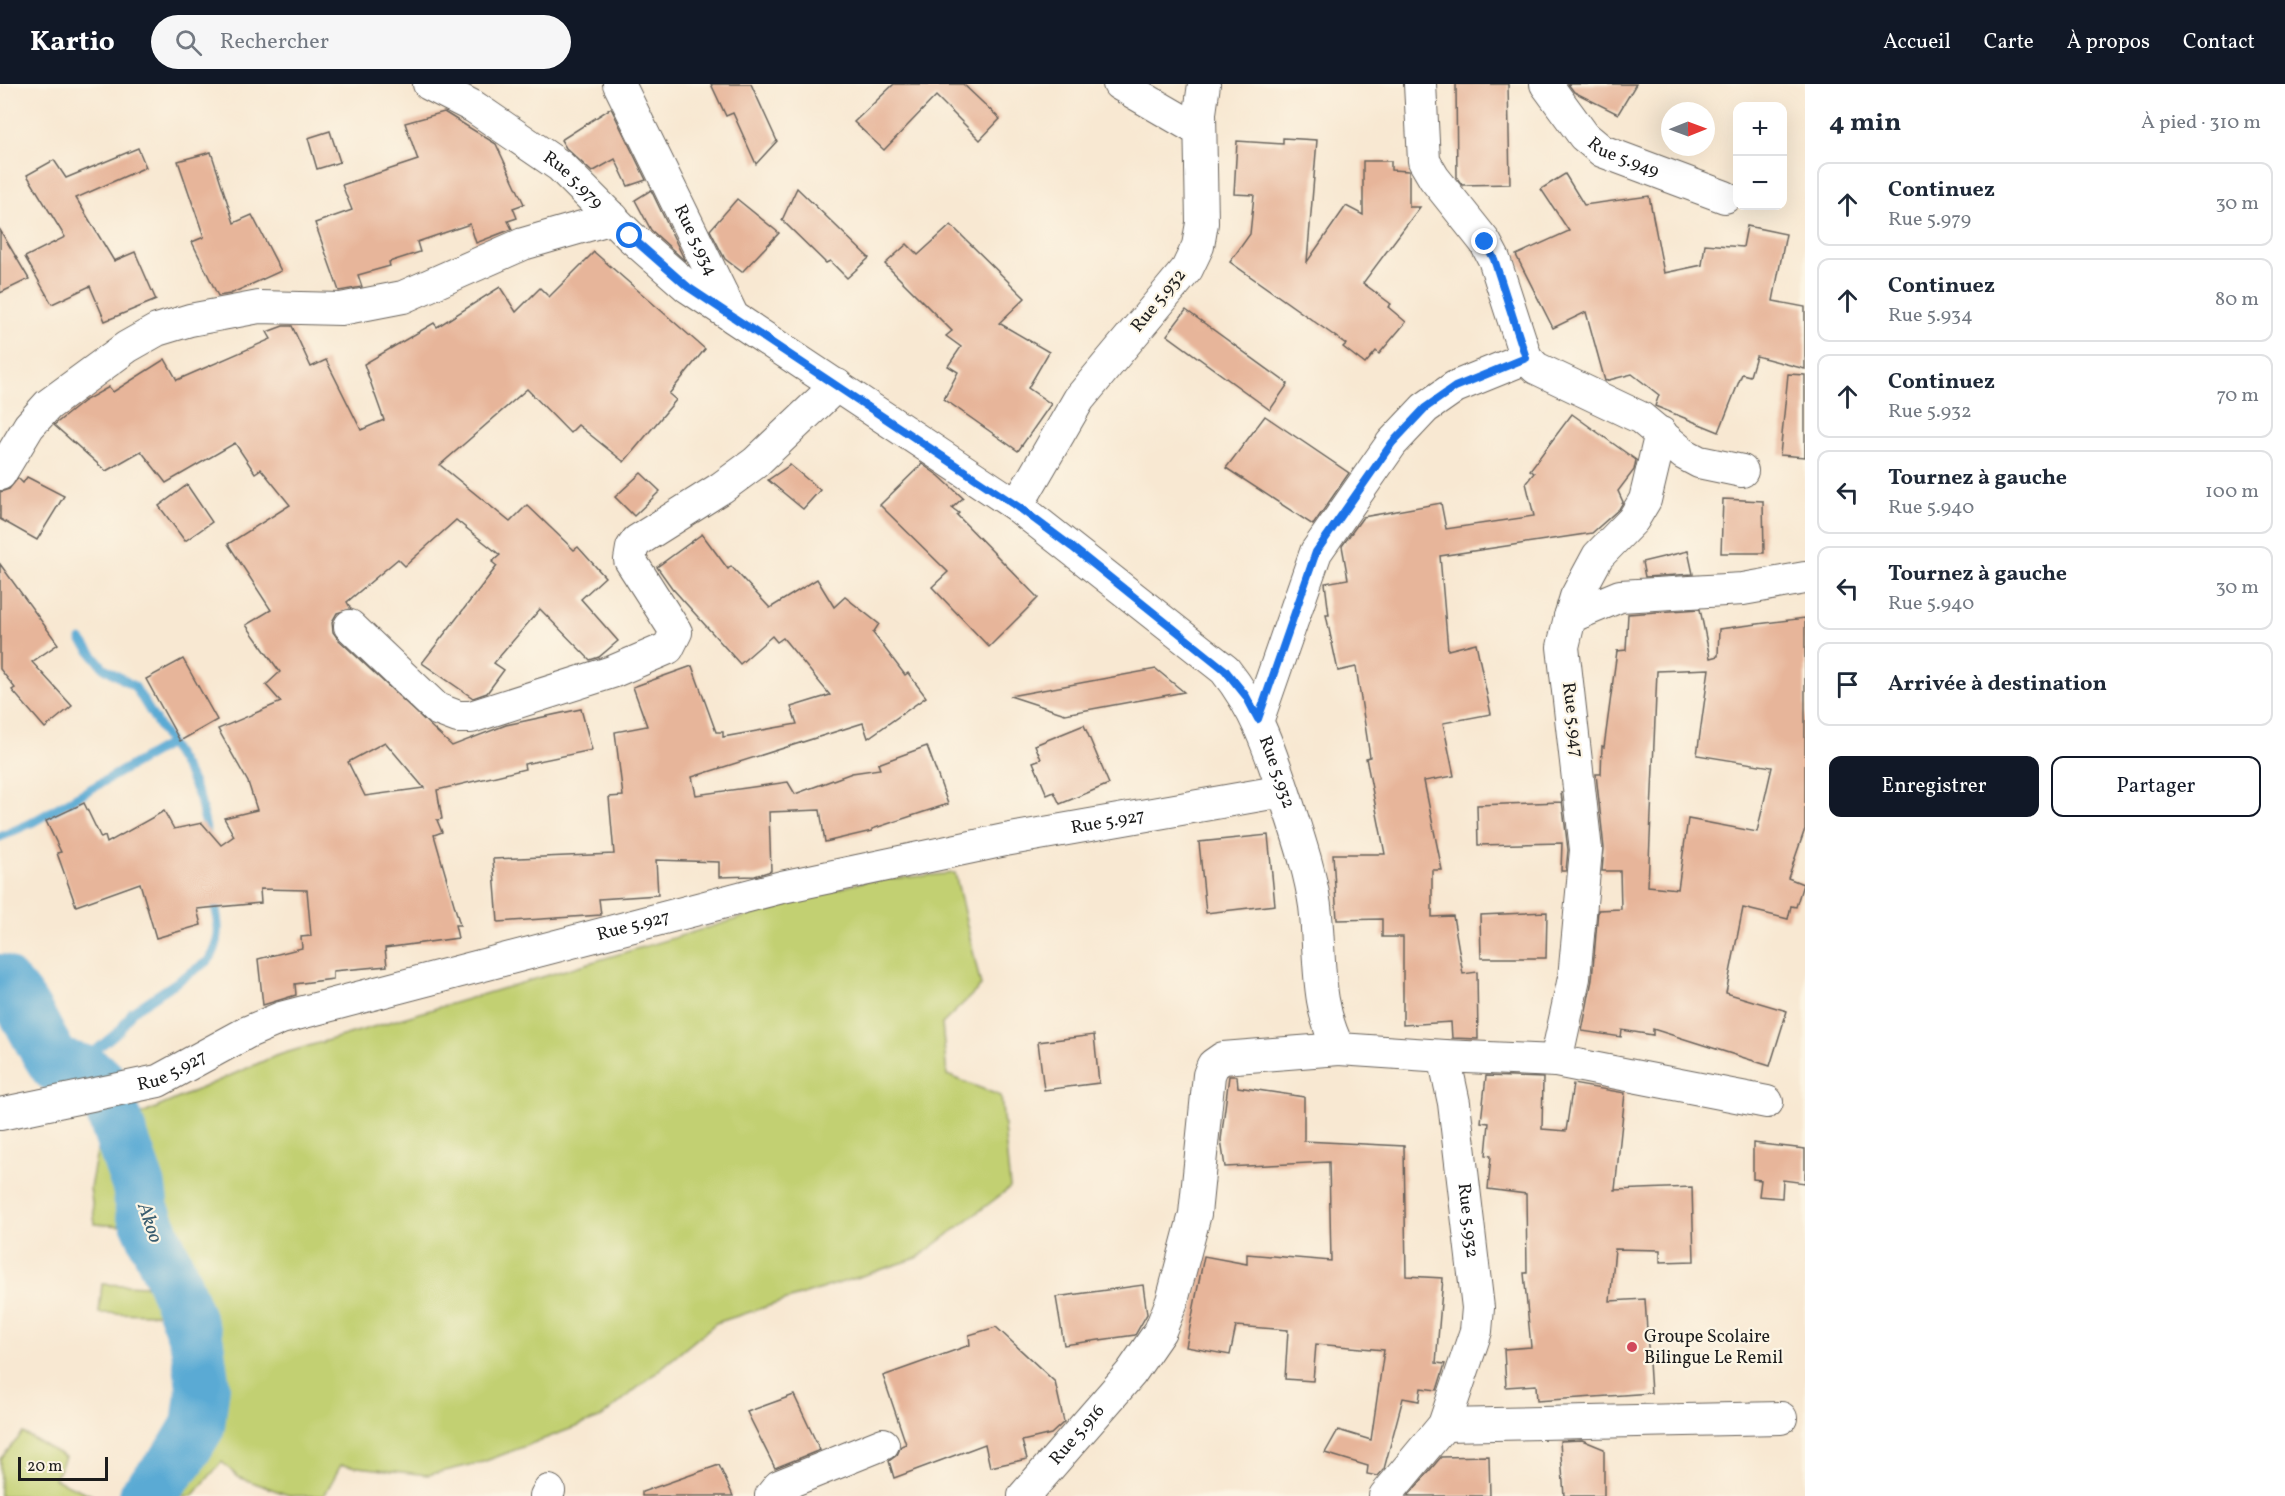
<!DOCTYPE html>
<html lang="fr">
<head>
<meta charset="utf-8">
<style>
  :root { --surface:#fff; --page:#f6f6f7; --text:#1f2937; --muted:#747a83; --line:#e0e1e3; --accent:#111827 }
  body { margin:0; font-family:Vollkorn,serif; background:var(--page); color:var(--text) }
  .controls { position:absolute; right:18px; top:18px; display:grid; overflow:hidden; border-radius:12px; box-shadow:0 6px 24px #0002 }
  .controls button { width:54px; height:54px; display:grid; place-items:center; padding:0; border:0; border-bottom:2px solid var(--line); background:var(--surface); color:var(--text); font:30px sans-serif }
  .compass { position:absolute; left:1661px; top:18px; width:54px; height:54px; border-radius:50%; background:var(--surface); box-shadow:0 6px 24px #0002; rotate:89deg }
  .scale { position:absolute; left:18px; bottom:15px; width:90px; box-sizing:border-box; padding-left:6px; border:3px solid #1c1c1c; border-top:0; font-size:16px; line-height:21px; white-space:nowrap; color:#1c1c1c; -webkit-text-stroke:4px #fcf5e5; paint-order:stroke }
  .stop { position:absolute; width:18px; height:18px; margin:-14px; border:4px solid #1a73e8; border-radius:50%; background:#fff }
  .stop.end { background:#1a73e8; border-color:#fff; box-shadow:0 2px 6px #0008 }
  .list { margin:0; padding:0; list-style:none }
  h2 { display:flex; justify-content:space-between; align-items:center; height:78px; margin:0; padding:0 24px; font-size:26px }
  h2 small { font-size:20px; font-weight:400; color:var(--muted) }
  .list li { display:grid; grid-template-columns:39px 1fr auto; gap:18px; align-items:center; box-sizing:border-box; height:84px; margin:0 12px 12px; padding:0 12px; border:2px solid var(--line); border-radius:12px }
  .list b { display:block; font-size:22px; white-space:nowrap }
  .list p { margin:0; font-size:20px; white-space:nowrap; color:var(--muted) }
  .list em { font-size:20px; font-style:normal; color:var(--muted) }
  .actions { display:flex; gap:12px; padding:18px 24px }
  .actions a { flex:1; padding:14px 0; border:2px solid var(--accent); border-radius:12px; text-align:center; font-size:21px; color:var(--accent) }
  .actions .main { background:var(--accent); color:#fff }
  .icon { flex:none; width:33px; height:33px; fill:none; stroke:currentColor; stroke-width:2; stroke-linecap:round; stroke-linejoin:round }
  .map { position:relative; flex:none; width:1805px; height:1412px; overflow:hidden }
  header { display:flex; align-items:center; gap:36px; box-sizing:border-box; height:84px; padding:0 30px; background:var(--accent); color:#fff }
  header strong { font-size:28px }
  nav { display:flex; gap:33px; margin-inline-start:auto; font-size:21px }
  .search { width:420px; height:54px; background:var(--page); display:flex; align-items:center; gap:15px; box-sizing:border-box; padding:0 21px; border-radius:33px; color:var(--muted); font-size:22px }
  main { display:flex }
  aside { flex:1; background:var(--surface) }
  .map>svg:first-child { display:block }
  .green { fill:#c2d072; stroke:#6f7647; stroke-width:1.5 }
  .lines { fill:none; stroke-linecap:round; stroke-linejoin:round }
  .stream { stroke:#5aaad4; stroke-width:9 }
  .river { stroke:#5aaad4; stroke-width:54 }
  .building { fill:#e7b59a; fill-rule:evenodd }
  .minor-casing { stroke:#69635c; stroke-width:34 }
  .minor { stroke:#fff; stroke-width:32 }
  .route { stroke:#1a73e8; stroke-width:8 }
  .poi-dot { fill:#d1495b; stroke:#fcf5e5; stroke-width:2 }
  .labels { text-anchor:middle; dominant-baseline:central; stroke-width:4.5; stroke-linejoin:round; paint-order:stroke }
  .street-label { font-size:18px; fill:#1c1c1c; stroke:#fcf5e5 }
  .poi-label { font-size:18px; fill:#1c1c1c; stroke:#fcf5e5; text-anchor:start }
  .water-label { font-size:20px; font-style:italic; fill:#385c6f; stroke:#fcf5e5 }
</style>
</head>
<body>
<header>
<strong>Kartio</strong>
<div class="search"><svg class="icon" aria-label="search" viewBox="0 0 24 24"><circle cx="10" cy="10" r="6"/><path d="M15 15l6 6"/></svg>Rechercher</div>
<nav><a>Accueil</a><a>Carte</a><a>À propos</a><a>Contact</a></nav>
</header>
<main>
<div class="map">
<svg width="1805" height="1412" viewBox="0 0 1805 1412">
  <rect width="100%" height="100%" fill="#fcf5e5"/>
  <filter id="ink" filterUnits="userSpaceOnUse"><feTurbulence type="fractalNoise" baseFrequency=".0167" numOctaves="2"/><feDisplacementMap in="SourceGraphic" scale="12" xChannelSelector="R" yChannelSelector="G"/><feConvolveMatrix kernelMatrix="1 2 1 2 8 2 1 2 1" color-interpolation-filters="sRGB"/></filter>
  <filter id="wash" filterUnits="userSpaceOnUse"><feTurbulence type="fractalNoise" baseFrequency=".008" numOctaves="4" result="noise"/><feDisplacementMap in="SourceGraphic" scale="24" xChannelSelector="R" yChannelSelector="G"/><feGaussianBlur stdDeviation="1.35" result="paint"/><feColorMatrix in="noise" values="0 0 0 0 0 0 0 0 0 0 0 0 0 0 0 0 0 1.4 0 .05"/><feComposite in="paint" operator="in"/></filter>
  <g filter="url(#wash)">
    <rect width="100%" height="100%" fill="#f8e8d2"/>
    <g class="green">
      <path d="M 955,789 L 981,902 L 942,940 L 947,991 L 1001,1012 L 1010,1104 L 917,1174 L 716,1239 L 602,1333 L 483,1378 L 428,1391 L 341,1381 L 324,1412 L 291,1412 L 238,1393 L 222,1378 L 192,1412 L 126,1412 L 156,1360 L 182,1359 L 190,1295 L 167,1230 L 99,1229 L 102,1200 L 146,1202 L 136,1143 L 95,1140 L 90,1104 L 97,1067 L 106,1049 L 133,1034 L 275,972 L 865,797 Z"/>
      <path d="M 23,1349 L 65,1373 L 55,1395 L 93,1412 L 0,1412 L 0,1375 Z"/>
    </g>
    <g class="lines">
      <g class="stream">
        <path d="M 81,556 L 103,583 L 135,603 L 189,691 L 200,715 L 208,756"/>
        <path d="M 0,753 L 31,739 L 169,660"/>
        <path d="M 79,985 L 79,980 L 120,946 L 132,928 L 208,877 C 224,859 217,832 214,811"/>
      </g>
      <path class="river" d="M 0,897 C 27,920 36,953 56,981 C 75,985 93,987 104,1004 L 139,1103 L 142,1126 L 174,1198 L 197,1259 L 203,1302 L 198,1342 L 179,1374 L 146,1412"/>
    </g>
    <g id="blocks">
      <g class="building">
        <path d="M 711,0 L 751,0 L 777,57 L 756,80 L 733,29 L 726,32 Z"/>
        <path d="M 894,0 L 963,0 L 1000,35 L 980,56 L 936,12 L 884,66 L 854,38 Z"/>
        <path d="M 1456,0 L 1508,0 L 1510,100 L 1462,101 L 1457,94 Z"/>
        <path d="M 1568,0 L 1636,0 L 1618,30 L 1574,8 Z"/>
        <path d="M 611,24 L 646,96 L 628,102 L 615,75 L 592,88 L 566,64 L 561,56 Z"/>
        <path d="M 444,28 L 496,60 L 524,120 L 513,124 L 517,134 L 508,137 L 512,145 L 476,159 L 470,140 L 417,158 L 420,168 L 389,178 L 390,182 L 358,191 L 362,203 L 339,207 L 315,139 L 352,126 L 342,101 L 418,76 L 405,39 Z"/>
        <path d="M 330,47 L 340,78 L 317,85 L 308,54 Z"/>
        <path d="M 1283,54 L 1317,56 L 1307,178 L 1346,122 L 1363,131 L 1363,77 L 1391,77 L 1391,86 L 1409,87 L 1409,123 L 1420,123 L 1363,199 L 1391,220 L 1388,223 L 1406,238 L 1379,270 L 1376,267 L 1365,280 L 1343,263 L 1346,260 L 1230,178 L 1250,150 L 1254,111 L 1234,110 L 1237,57 L 1283,60 Z"/>
        <path d="M 138,64 L 146,83 L 76,114 L 114,177 L 135,168 L 156,216 L 105,237 L 90,202 L 52,220 L 25,173 L 65,153 L 27,91 L 54,76 L 66,94 Z"/>
        <path d="M 211,68 L 234,139 L 252,131 L 281,187 L 230,210 L 218,212 L 192,158 L 204,153 L 178,77 Z"/>
        <path d="M 1565,90 L 1584,121 L 1649,112 L 1664,189 L 1702,181 L 1705,160 L 1743,163 L 1747,142 L 1786,150 L 1773,217 L 1805,223 L 1805,285 L 1756,272 L 1750,292 L 1742,290 L 1719,348 L 1655,322 L 1659,311 L 1632,290 L 1605,297 L 1586,228 L 1553,244 L 1516,171 L 1569,147 L 1541,105 Z"/>
        <path d="M 797,104 L 869,174 L 847,194 L 830,177 L 826,179 L 782,136 Z"/>
        <path d="M 651,106 L 685,177 L 651,146 L 635,116 Z"/>
        <path d="M 737,115 L 779,149 L 742,188 L 725,175 L 710,146 Z"/>
        <path d="M 951,141 L 1025,214 L 999,239 L 1049,268 L 1028,304 L 1051,320 L 1018,367 L 944,315 L 958,288 L 948,282 L 961,263 L 946,252 L 952,247 L 885,180 L 907,160 L 918,171 Z"/>
        <path d="M 0,146 L 29,195 L 0,209 Z"/>
        <path d="M 594,168 L 705,265 L 669,310 L 676,316 L 624,378 L 578,341 L 570,349 L 527,305 L 440,381 L 510,438 L 527,421 L 574,466 L 578,463 L 605,493 L 581,515 L 618,557 L 599,573 L 590,576 L 540,525 L 494,579 L 504,586 L 487,609 L 473,614 L 422,579 L 497,482 L 492,478 L 500,471 L 456,436 L 405,482 L 398,475 L 347,518 L 351,525 L 337,529 L 332,538 L 333,548 L 338,555 L 452,662 L 506,641 L 581,625 L 592,666 L 524,680 L 525,685 L 437,706 L 442,735 L 437,736 L 442,748 L 434,751 L 460,841 L 455,841 L 458,854 L 385,864 L 387,882 L 333,887 L 333,895 L 295,900 L 296,911 L 263,921 L 258,875 L 302,864 L 301,853 L 311,852 L 307,806 L 260,805 L 261,819 L 197,825 L 201,841 L 156,854 L 140,799 L 76,822 L 57,769 L 61,768 L 46,737 L 84,719 L 101,754 L 105,752 L 107,759 L 164,727 L 174,745 L 202,739 L 221,761 L 234,752 L 224,734 L 257,726 L 248,698 L 218,645 L 281,618 L 266,601 L 280,588 L 246,541 L 271,526 L 228,460 L 290,421 L 261,385 L 255,389 L 235,359 L 166,399 L 141,367 L 106,387 L 54,341 L 84,317 L 109,303 L 113,308 L 165,275 L 177,296 L 271,255 L 267,248 L 283,242 L 292,242 L 311,283 L 326,276 L 361,346 L 384,336 L 364,280 L 434,239 L 437,243 L 500,203 L 516,228 L 540,204 L 549,213 ZM 385,658 L 424,704 L 365,712 L 348,678 Z"/>
        <path d="M 1186,226 L 1288,300 L 1270,326 L 1167,251 Z"/>
        <path d="M 1788,290 L 1805,291 L 1805,373 L 1780,371 Z"/>
        <path d="M 1572,330 L 1636,376 L 1634,386 L 1618,407 L 1623,418 L 1619,425 L 1592,449 L 1440,472 L 1448,566 L 1476,559 L 1491,630 L 1443,639 L 1454,692 L 1424,697 L 1442,786 L 1432,786 L 1432,833 L 1453,832 L 1463,890 L 1477,888 L 1478,955 L 1452,954 L 1451,938 L 1403,941 L 1403,853 L 1382,853 L 1382,835 L 1337,836 L 1333,770 L 1385,770 L 1366,674 L 1370,673 L 1356,583 L 1338,587 L 1326,531 L 1329,531 L 1325,499 L 1348,495 L 1342,462 L 1363,433 L 1441,419 L 1446,445 L 1534,432 L 1526,399 L 1534,389 L 1530,386 Z"/>
        <path d="M 1265,332 L 1349,389 L 1313,441 L 1226,384 Z"/>
        <path d="M 922,380 L 939,392 L 963,414 L 952,424 L 959,429 L 957,431 L 1038,514 L 989,563 L 932,503 L 948,488 L 880,421 Z"/>
        <path d="M 790,381 L 820,406 L 803,425 L 768,396 Z"/>
        <path d="M 641,389 L 660,407 L 634,432 L 615,413 Z"/>
        <path d="M 27,393 L 64,412 L 37,456 L 0,435 L 0,408 L 9,405 L 18,394 L 23,399 Z"/>
        <path d="M 187,401 L 212,438 L 185,457 L 159,422 Z"/>
        <path d="M 1723,415 L 1763,417 L 1764,469 L 1721,469 Z"/>
        <path d="M 702,450 L 728,485 L 731,482 L 770,524 L 817,495 L 834,523 L 845,513 L 879,540 L 873,549 L 905,591 L 908,589 L 926,613 L 868,654 L 863,639 L 692,693 L 696,711 L 788,698 L 795,710 L 852,689 L 880,685 L 878,680 L 927,662 L 948,720 L 872,745 L 872,747 L 825,758 L 820,726 L 769,728 L 771,787 L 755,792 L 719,793 L 719,778 L 656,776 L 658,811 L 599,815 L 601,831 L 498,838 L 493,775 L 614,770 L 609,713 L 623,712 L 615,648 L 647,642 L 633,603 L 692,582 L 716,648 L 723,648 L 723,653 L 797,640 L 791,623 L 830,611 L 783,554 L 777,558 L 772,552 L 740,580 L 672,504 L 657,483 Z"/>
        <path d="M 1688,467 L 1693,490 L 1645,493 L 1642,478 Z"/>
        <path d="M 0,480 L 58,560 L 32,578 L 72,622 L 45,644 L 12,606 L 15,604 L 0,585 Z"/>
        <path d="M 1700,525 L 1710,574 L 1718,572 L 1719,545 L 1805,534 L 1805,745 L 1788,794 L 1803,800 L 1796,823 L 1791,822 L 1788,835 L 1743,824 L 1726,909 L 1787,927 L 1770,982 L 1653,945 L 1653,951 L 1622,946 L 1621,953 L 1582,947 L 1592,896 L 1598,826 L 1621,825 L 1620,787 L 1602,787 L 1604,764 L 1596,690 L 1601,690 L 1602,662 L 1604,663 L 1617,567 L 1626,566 L 1628,530 ZM 1709,585 L 1697,671 L 1772,683 L 1757,748 L 1688,735 L 1678,805 L 1648,802 L 1657,587 Z"/>
        <path d="M 183,575 L 217,636 L 180,657 L 146,595 Z"/>
        <path d="M 1156,585 L 1184,608 L 1065,630 L 1010,612 Z"/>
        <path d="M 1084,641 L 1109,700 L 1060,720 L 1054,708 L 1047,711 L 1033,678 L 1041,675 L 1035,661 Z"/>
        <path d="M 1561,708 L 1568,766 L 1566,787 L 1561,787 L 1562,759 L 1478,761 L 1477,721 L 1562,718 Z"/>
        <path d="M 1268,751 L 1275,821 L 1206,829 L 1199,758 Z"/>
        <path d="M 1547,828 L 1546,874 L 1481,874 L 1480,831 Z"/>
        <path d="M 1094,951 L 1099,999 L 1044,1006 L 1038,958 Z"/>
        <path d="M 1229,992 L 1237,992 L 1238,1003 L 1304,1013 L 1304,1057 L 1404,1062 L 1406,1192 L 1443,1194 L 1436,1279 L 1445,1280 L 1437,1306 L 1421,1304 L 1419,1317 L 1403,1314 L 1384,1385 L 1378,1392 L 1367,1390 L 1368,1382 L 1325,1369 L 1338,1346 L 1371,1356 L 1384,1266 L 1316,1260 L 1313,1297 L 1285,1295 L 1288,1246 L 1236,1242 L 1230,1271 L 1186,1263 L 1204,1172 L 1247,1180 L 1247,1170 L 1331,1177 L 1329,1078 L 1225,1083 L 1221,1056 Z"/>
        <path d="M 1486,992 L 1543,994 L 1542,1045 L 1566,1047 L 1573,1000 L 1625,1009 L 1615,1106 L 1692,1103 L 1694,1177 L 1660,1178 L 1660,1166 L 1615,1165 L 1610,1217 L 1645,1215 L 1651,1309 L 1537,1317 L 1536,1301 L 1506,1303 L 1504,1265 L 1531,1263 L 1524,1189 L 1527,1189 L 1526,1110 L 1488,1105 L 1491,1072 L 1486,1071 L 1489,1039 L 1481,1038 Z"/>
        <path d="M 1753,1059 L 1805,1065 L 1805,1099 L 1783,1096 L 1782,1114 L 1759,1112 L 1761,1096 L 1753,1095 Z"/>
        <path d="M 1143,1201 L 1147,1230 L 1135,1251 L 1064,1261 L 1056,1213 Z"/>
        <path d="M 996,1243 L 1055,1298 L 1064,1338 L 1051,1350 L 1022,1357 L 1027,1375 L 990,1383 L 985,1360 L 894,1394 L 889,1377 L 897,1371 L 901,1362 L 906,1360 L 883,1292 L 970,1261 L 969,1251 Z"/>
        <path d="M 794,1311 L 820,1366 L 775,1384 L 747,1328 Z"/>
        <path d="M 1582,1356 L 1604,1365 L 1604,1412 L 1564,1412 L 1560,1357 Z"/>
        <path d="M 1489,1372 L 1490,1412 L 1408,1412 L 1441,1373 Z"/>
        <path d="M 719,1381 L 733,1412 L 642,1412 L 642,1408 Z"/>
      </g>
    </g>
  </g>
  <g filter="url(#ink)">
    <use href="#blocks" fill-opacity="0" stroke="#69635c" stroke-width="1.5"/>
    <g class="lines">
      <defs>
        <g id="minor">
          <path id="s1" d="M 429,0 L 474,23 L 560,82 L 630,152 L 688,203 L 732,232"/>
          <path id="s2" d="M 619,0 L 733,233 L 1017,422"/>
          <path d="M 1119,0 L 1200,47"/>
          <path id="s3" d="M 1204,0 L 1200,29 L 1202,139 L 1198,162 L 1187,185 L 1079,315 L 1017,422 L 1225,586 C 1259,629 1271,670 1288,721 C 1299,755 1310,787 1315,822 C 1321,871 1315,920 1339,965 L 1444,972 L 1454,1019 L 1478,1224 L 1476,1247 L 1444,1341 L 1385,1412"/>
          <path id="s4" d="M 1546,0 L 1584,52 L 1602,67 L 1725,113"/>
          <path d="M 1526,274 L 1536,284 L 1641,334 L 1684,370 L 1699,378 L 1742,387"/>
          <path d="M 0,390 L 29,342 L 48,321 L 127,263 L 157,246 L 190,236 L 259,223 L 341,225 L 403,213 L 523,160 L 613,134"/>
          <path d="M 1570,533 L 1576,513 L 1598,472 L 1633,436 L 1645,416 L 1661,349"/>
          <path d="M 350,542 L 437,625 L 458,633 L 471,633 L 612,588 L 668,564 L 676,548 L 630,476 L 632,464 L 637,457 L 721,404 L 755,379 L 837,301"/>
          <path d="M 1258,635 L 1316,468 L 1392,359 L 1425,324 L 1455,303 L 1526,274 L 1494,175 L 1485,158 L 1434,94 L 1424,77 L 1420,0"/>
          <path d="M 1444,972 L 1556,977 L 1767,1018"/>
          <path d="M 1556,977 L 1574,894 L 1586,766 L 1563,563 L 1570,533 L 1620,512 L 1743,505 L 1805,494"/>
          <path id="s5" d="M 0,1030 L 158,997 L 248,948 L 281,934 L 782,803 L 1005,756 L 1283,707"/>
          <path d="M 1444,1341 L 1781,1334"/>
          <path d="M 546,1412 L 549,1407"/>
          <path d="M 771,1412 L 779,1402 L 883,1360"/>
          <path id="s6" d="M 1024,1412 L 1131,1289 L 1160,1247 L 1172,1217 L 1195,1130 L 1209,991 L 1213,981 L 1223,974 L 1339,965"/>
        </g>
      </defs>
      <use href="#minor" class="minor-casing"/>
      <use href="#minor" class="minor"/>
    </g>
  </g>
  <g class="lines" filter="url(#ink)">
    <path class="route" d="M 630,152 L 688,203 L 1017,422 L 1072,463 L 1225,586 L 1246,612 L 1258,635 L 1316,468 L 1392,359 L 1425,324 L 1455,303 L 1526,274 L 1494,175 L 1485,158"/>
  </g>
  <circle class="poi-dot" cx="1632" cy="1263" r="6"/>
  <g class="labels">
    <g class="street-label">
      <text stroke="none"><textPath href="#s4" startOffset="110">Rue 5.949</textPath></text>
      <text stroke="none"><textPath href="#s1" startOffset="174">Rue 5.979</textPath></text>
      <text stroke="none"><textPath href="#s2" startOffset="174">Rue 5.934</textPath></text>
      <text transform="translate(1159 217) rotate(-51)">Rue 5.932</text>
      <text transform="translate(1572 636) rotate(83)">Rue 5.947</text>
      <text stroke="none"><textPath href="#s3" startOffset="861">Rue 5.932</textPath></text>
      <text stroke="none"><textPath href="#s5" startOffset="1150">Rue 5.927</textPath></text>
      <text stroke="none"><textPath href="#s5" startOffset="664">Rue 5.927</textPath></text>
      <text stroke="none"><textPath href="#s5" startOffset="178">Rue 5.927</textPath></text>
      <text stroke="none"><textPath href="#s3" startOffset="1418">Rue 5.932</textPath></text>
      <text stroke="none"><textPath href="#s6" startOffset="81">Rue 5.916</textPath></text>
    </g>
    <g class="poi-label">
      <text x="1644" y="1253">Groupe Scolaire<tspan x="1644" dy="21">Bilingue Le Remil</tspan></text>
    </g>
    <g class="water-label">
      <text transform="translate(149 1139) rotate(71)">Akoo</text>
    </g>
  </g>
</svg>
<div class="controls">
<button>+</button>
<button>−</button>
</div>
<svg class="compass" viewBox="-18 -18 36 36"><path d="M0-13l5 13h-10z" fill="#e53935"/><path d="M0 13l5-13h-10z" fill="#747a83"/></svg>
<div class="scale">20 m</div>
<div class="stop" style="left:630px;top:152px"></div>
<div class="stop end" style="left:1485px;top:158px"></div>
</div>
<aside>
<h2>4 min<small>À pied · 310 m</small></h2>
<ul class="list">
<li><svg class="icon" aria-label="ahead" viewBox="0 0 24 24"><path d="M12 20V5M6 11l6-6 6 6"/></svg><div><b>Continuez</b><p>Rue 5.979</p></div><em>30 m</em></li>
<li><svg class="icon" aria-label="ahead" viewBox="0 0 24 24"><path d="M12 20V5M6 11l6-6 6 6"/></svg><div><b>Continuez</b><p>Rue 5.934</p></div><em>80 m</em></li>
<li><svg class="icon" aria-label="ahead" viewBox="0 0 24 24"><path d="M12 20V5M6 11l6-6 6 6"/></svg><div><b>Continuez</b><p>Rue 5.932</p></div><em>70 m</em></li>
<li><svg class="icon" aria-label="left" viewBox="0 0 24 24"><path d="M17 20v-9H6M10 6l-5 5 5 5"/></svg><div><b>Tournez à gauche</b><p>Rue 5.940</p></div><em>100 m</em></li>
<li><svg class="icon" aria-label="left" viewBox="0 0 24 24"><path d="M17 20v-9H6M10 6l-5 5 5 5"/></svg><div><b>Tournez à gauche</b><p>Rue 5.940</p></div><em>30 m</em></li>
<li><svg class="icon" aria-label="arrive" viewBox="0 0 24 24"><path d="M6 21V4h12l-3 4 3 4H6"/></svg><div><b>Arrivée à destination</b></div></li>
</ul>
<div class="actions"><a class="main">Enregistrer</a><a>Partager</a></div>
</aside>
</main>
</body>
</html>
